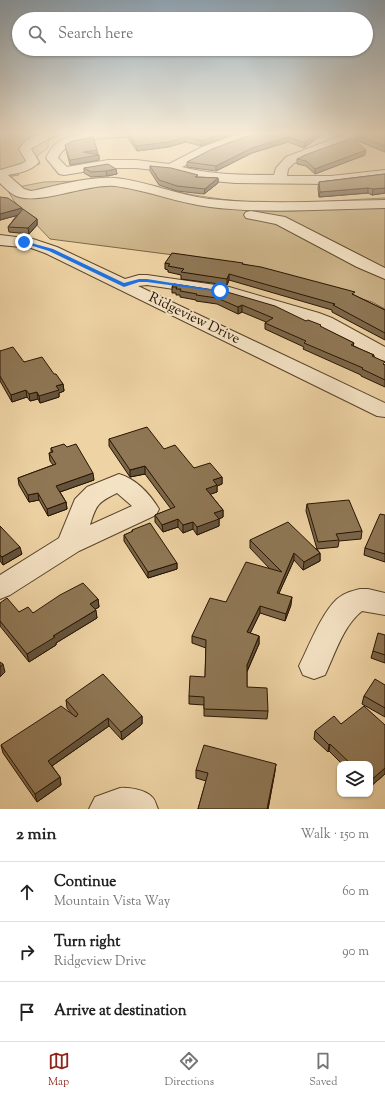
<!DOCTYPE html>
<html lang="en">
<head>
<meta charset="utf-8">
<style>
  :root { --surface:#fff; --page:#f2f2f2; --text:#222; --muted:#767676; --line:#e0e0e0; --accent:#8f2418 }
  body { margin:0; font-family:"Sorts Mill Goudy",serif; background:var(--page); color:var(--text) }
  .controls { position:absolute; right:12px; bottom:12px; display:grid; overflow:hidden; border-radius:8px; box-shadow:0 1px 3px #0004 }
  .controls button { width:36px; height:36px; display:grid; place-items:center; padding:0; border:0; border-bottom:1px solid var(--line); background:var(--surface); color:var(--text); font:20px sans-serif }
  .stop { position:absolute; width:12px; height:12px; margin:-9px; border:3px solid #1a73e8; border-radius:50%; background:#fff }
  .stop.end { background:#1a73e8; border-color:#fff; box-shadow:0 1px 4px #0008 }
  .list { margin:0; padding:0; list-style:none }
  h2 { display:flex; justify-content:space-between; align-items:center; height:52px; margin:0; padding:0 16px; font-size:17px }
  h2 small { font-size:13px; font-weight:400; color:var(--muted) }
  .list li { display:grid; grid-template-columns:26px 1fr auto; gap:12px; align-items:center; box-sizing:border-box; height:60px; padding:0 16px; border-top:1px solid var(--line) }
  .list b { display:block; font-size:15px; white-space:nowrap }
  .list p { margin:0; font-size:13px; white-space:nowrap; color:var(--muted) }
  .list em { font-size:13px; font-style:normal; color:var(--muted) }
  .icon { flex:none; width:22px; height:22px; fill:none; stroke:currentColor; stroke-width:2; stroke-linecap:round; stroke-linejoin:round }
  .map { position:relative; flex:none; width:385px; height:809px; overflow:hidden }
  .search { position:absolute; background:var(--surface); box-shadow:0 1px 3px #0004; left:12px; right:12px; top:12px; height:44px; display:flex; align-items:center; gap:10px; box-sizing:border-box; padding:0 14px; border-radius:22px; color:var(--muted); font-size:15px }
  .sheet { height:232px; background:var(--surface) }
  nav { display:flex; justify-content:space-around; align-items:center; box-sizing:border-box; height:56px; border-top:1px solid var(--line); background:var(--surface); font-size:11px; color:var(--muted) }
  nav a { display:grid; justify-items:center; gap:2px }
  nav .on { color:var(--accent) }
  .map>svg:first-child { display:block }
  .green { fill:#ccb388; stroke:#7a6444 }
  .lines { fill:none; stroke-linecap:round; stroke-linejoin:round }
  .minor-casing { stroke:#5a4429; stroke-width:2 }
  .minor { fill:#f4e2c4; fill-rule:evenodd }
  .wall { fill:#7b6649; stroke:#281400 }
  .shaded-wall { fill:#64533c; stroke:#281400 }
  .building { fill:#8f7755; stroke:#281400 }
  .route { fill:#1a73e8 }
  .labels { text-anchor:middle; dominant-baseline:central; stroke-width:4; stroke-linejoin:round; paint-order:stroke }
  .street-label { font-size:14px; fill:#281400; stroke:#f4e2c4 }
</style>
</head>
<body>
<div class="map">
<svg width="385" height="809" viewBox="0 0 385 809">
  <rect width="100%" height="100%" fill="#eed3a4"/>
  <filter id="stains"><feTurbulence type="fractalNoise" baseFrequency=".005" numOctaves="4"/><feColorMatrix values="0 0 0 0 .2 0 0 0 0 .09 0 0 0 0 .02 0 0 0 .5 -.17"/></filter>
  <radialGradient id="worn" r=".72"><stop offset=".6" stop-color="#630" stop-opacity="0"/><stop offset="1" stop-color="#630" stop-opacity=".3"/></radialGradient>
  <g class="green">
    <path d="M 0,133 L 65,133 L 48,140 L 48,148 L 37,156 L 40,164 L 15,171 L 19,175 L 0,178 Z"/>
    <path d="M 117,180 C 157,188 197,197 238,201 C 286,206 337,200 385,198 L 385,309 L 372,302 L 323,287 L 197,258 L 50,239 L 14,201 L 7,189 L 44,182 Z"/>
  </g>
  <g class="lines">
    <defs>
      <g id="minor">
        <path d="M 43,133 L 59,133 L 32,148 L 31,149 L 39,162 C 32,171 18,173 8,175 L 24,189 L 31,191 C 56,186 89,176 115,178 C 147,181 177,195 209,199 C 267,205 327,201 385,200 L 385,208 C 327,209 267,214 210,207 C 177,203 147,190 115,186 C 87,183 36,207 14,195 C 9,192 4,187 0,183 L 0,170 L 21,164 L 26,161 L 19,149 L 26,140 Z"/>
        <path d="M 88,133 L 153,133 L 148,136 C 125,138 68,133 58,158 L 67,167 L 108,160 L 136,160 L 169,164 L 202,147 L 242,133 L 260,133 L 259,135 L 210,153 L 182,167 C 213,175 243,175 274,175 L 276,168 L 286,157 L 348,133 L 365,133 L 364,135 L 294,163 L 288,169 L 287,176 L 331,176 L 385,170 L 385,178 L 331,184 L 235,183 L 202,180 L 171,172 L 136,168 L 108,168 L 64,175 L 59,174 L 46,158 C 55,138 68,137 88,133 Z"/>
        <path d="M 251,211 L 285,217 L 385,268 L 385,279 L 357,267 L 276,224 L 246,218 L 244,215 L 246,212 Z"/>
        <path d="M 0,235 L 33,239 L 57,247 L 125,279 L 139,275 L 147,275 L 229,287 L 319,313 L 332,318 L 385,347 L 385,361 L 378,359 L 320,326 L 307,321 L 227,297 L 147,285 L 138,286 L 385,403 L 385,417 L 377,416 L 45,253 L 31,248 L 0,245 Z"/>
        <path d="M 119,474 C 136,479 150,494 159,509 L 156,515 L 79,551 L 10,595 L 0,599 L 0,575 L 59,538 L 75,499 L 87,487 ZM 117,493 L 132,506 L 90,525 C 96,505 98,502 117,493 Z"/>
        <path d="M 360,589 L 368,589 L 385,593 L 385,615 L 362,611 C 343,626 335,654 325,675 L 314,679 L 303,675 L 299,666 C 309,646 321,614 337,599 C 344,593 352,591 360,589 Z"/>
        <path d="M 120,788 C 128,787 146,790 152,797 C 155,799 156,805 158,809 L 89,809 L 95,797 Z"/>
      </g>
    </defs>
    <use href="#minor" class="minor-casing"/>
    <use href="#minor" class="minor"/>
  </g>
  <g class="wall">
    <path d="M 128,133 L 236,133 L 201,146 L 186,142 L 168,147 L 137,151 L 128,138 Z"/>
    <path d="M 255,133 L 324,133 L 304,148 L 288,142 L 252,153 L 216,171 L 187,167 L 187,162 Z"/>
    <path d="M 385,133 L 385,152 L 356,140 L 356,135 Z"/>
    <path d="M 65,145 L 99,155 L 99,160 L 70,165 L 66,150 Z"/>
    <path d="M 365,155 L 315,174 L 306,166 L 297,164 L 297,159 Z"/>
    <path d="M 150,166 L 198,177 L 218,178 L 218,183 L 204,194 L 177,191 L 159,185 L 150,171 Z"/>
    <path d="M 84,168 L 116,169 L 117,174 L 107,176 L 91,177 L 84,173 Z"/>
    <path d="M 385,174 L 385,193 L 372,195 L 368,193 L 319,197 L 318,188 L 319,182 Z"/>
    <path d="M 22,209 L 37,219 L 37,225 L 29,234 L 9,232 L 8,227 L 17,215 L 0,220 Z"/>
    <path d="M 165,263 L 243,264 L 354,295 L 385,310 L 385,340 L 332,312 L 332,310 L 229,280 L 227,285 L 181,279 L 181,275 L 168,272 L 168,270 L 165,269 Z"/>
    <path d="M 174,284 L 321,327 L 354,343 L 353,346 L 374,355 L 374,357 L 385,365 L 385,387 L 361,376 L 361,375 L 303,349 L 304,347 L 265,329 L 265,323 L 266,322 L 242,312 L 238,314 L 217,304 L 196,301 L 196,300 L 180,297 L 180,295 L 176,295 L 176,293 L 172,293 L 172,287 Z"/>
    <path d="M 0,351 L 24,362 L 54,374 L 63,384 L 64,391 L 59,393 L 59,397 L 40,403 L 38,399 L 30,401 L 27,397 L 12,402 L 0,381 Z"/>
    <path d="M 109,439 L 164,449 L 194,468 L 222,477 L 222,484 L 217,486 L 217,492 L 210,494 L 223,510 L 223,517 L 219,519 L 219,526 L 197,535 L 193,529 L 183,533 L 178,527 L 163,532 L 155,522 L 155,515 L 171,509 L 145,474 L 130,477 L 109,446 Z"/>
    <path d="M 67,447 L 94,480 L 60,492 L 66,502 L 67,509 L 48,516 L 39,500 L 29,502 L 19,485 L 18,478 L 53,465 L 50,461 L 49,453 L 51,453 L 51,448 Z"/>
    <path d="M 307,504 L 362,531 L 361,539 L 339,541 L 338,547 L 317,549 L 320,553 L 320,561 L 303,570 L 294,560 L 279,593 L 291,605 L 285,621 L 260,613 L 250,633 L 259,636 L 259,644 L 247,672 L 247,687 L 268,711 L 267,719 L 204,716 L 204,705 L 189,704 L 189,696 L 205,677 L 206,648 L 192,643 L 192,636 L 226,602 L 270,569 L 250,548 L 250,540 L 317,549 L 306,511 Z"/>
    <path d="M 385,515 L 385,562 L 364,555 L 365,548 Z"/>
    <path d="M 0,526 L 22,554 L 3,565 L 0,561 Z"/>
    <path d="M 132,530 L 177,563 L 177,569 L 148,578 L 124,541 L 124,535 L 132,532 Z"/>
    <path d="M 98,599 L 99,607 L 95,609 L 97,618 L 56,643 L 56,645 L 29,662 L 0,626 L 0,603 L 19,612 L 33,613 Z"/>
    <path d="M 385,635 L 385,663 L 371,658 L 373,651 Z"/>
    <path d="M 385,685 L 385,717 L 362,704 L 364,696 Z"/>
    <path d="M 66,700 L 142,716 L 142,724 L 122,740 L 109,726 L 52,766 L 60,777 L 61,785 L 37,802 L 3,753 L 1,745 L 72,714 L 67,708 Z"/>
    <path d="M 341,724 L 385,725 L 385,774 L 370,787 L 370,764 L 342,764 L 329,751 L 328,752 L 314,739 L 315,731 Z"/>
    <path d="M 196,770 L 275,771 L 268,809 L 198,809 L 206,781 L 196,778 Z"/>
  </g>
  <g class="shaded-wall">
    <path d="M 223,133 L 236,133 L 201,146 L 201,141 Z"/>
    <path d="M 318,133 L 324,133 L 304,148 L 305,143 Z"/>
    <path d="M 186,137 L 186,142 L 168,147 L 137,151 L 136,146 Z"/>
    <path d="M 288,137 L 288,142 L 252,153 L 216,171 L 216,166 L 252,148 Z"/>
    <path d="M 97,150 L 98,155 L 83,152 Z"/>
    <path d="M 366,150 L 365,155 L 315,174 L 315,169 Z"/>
    <path d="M 99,155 L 99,160 L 70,165 L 70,160 Z"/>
    <path d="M 116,169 L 117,174 L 107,176 L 106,171 Z"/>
    <path d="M 218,178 L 218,183 L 204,194 L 205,189 Z"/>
    <path d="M 368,188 L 368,193 L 319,197 L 320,192 Z"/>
    <path d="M 385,188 L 385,193 L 372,195 L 373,189 Z"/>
    <path d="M 22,208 L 23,214 L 0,220 L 0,214 Z"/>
    <path d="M 37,219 L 37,225 L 29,234 L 28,228 Z"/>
    <path d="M 229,274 L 229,280 L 227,285 L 227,279 Z"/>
    <path d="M 242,305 L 242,312 L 238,314 L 238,307 Z"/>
    <path d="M 63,384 L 64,391 L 59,393 L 59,397 L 40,403 L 39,396 L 56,386 Z"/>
    <path d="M 26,390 L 27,397 L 12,402 L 11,395 Z"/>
    <path d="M 37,392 L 38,399 L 30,401 L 29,394 Z"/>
    <path d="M 145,466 L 145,474 L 130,477 L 130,470 Z"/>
    <path d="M 93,473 L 94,480 L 57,493 L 56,486 Z"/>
    <path d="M 222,477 L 222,484 L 217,486 L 217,492 L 206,496 L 206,489 L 213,480 Z"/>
    <path d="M 38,493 L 39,500 L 29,502 L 28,495 Z"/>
    <path d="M 66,502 L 67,509 L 48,516 L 47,509 Z"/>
    <path d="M 223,510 L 223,517 L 219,519 L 219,526 L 197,535 L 197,527 L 214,513 Z"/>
    <path d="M 178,519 L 178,527 L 163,532 L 162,525 Z"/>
    <path d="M 193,522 L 193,529 L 183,533 L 183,525 Z"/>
    <path d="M 20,547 L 22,554 L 3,565 L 2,557 Z"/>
    <path d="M 294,553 L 294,560 L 276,600 L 277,593 Z"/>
    <path d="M 320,553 L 320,561 L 303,570 L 304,562 Z"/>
    <path d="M 177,563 L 177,569 L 148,578 L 148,572 Z"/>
    <path d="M 292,597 L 291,605 L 285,621 L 286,614 Z"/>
    <path d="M 98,599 L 99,607 L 91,612 L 90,604 Z"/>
    <path d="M 260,606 L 260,613 L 247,640 L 247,632 Z"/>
    <path d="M 96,610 L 97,618 L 56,643 L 56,645 L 29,662 L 27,654 L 53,636 Z"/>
    <path d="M 259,636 L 259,644 L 246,673 L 247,665 Z"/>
    <path d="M 3,664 L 5,672 L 0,677 L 0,667 Z"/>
    <path d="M 142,716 L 142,724 L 122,740 L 121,732 Z"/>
    <path d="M 108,718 L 109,726 L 49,768 L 48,761 Z"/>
    <path d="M 330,744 L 329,751 L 328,752 L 329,745 Z"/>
    <path d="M 276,764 L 275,771 L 268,809 L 267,809 Z"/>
    <path d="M 385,768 L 385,774 L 370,787 L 370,781 Z"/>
    <path d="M 60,777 L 61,785 L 37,802 L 35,794 Z"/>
  </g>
  <g class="building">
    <path d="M 128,133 L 223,133 L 201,141 L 186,137 L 168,142 L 136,146 Z"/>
    <path d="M 255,133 L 318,133 L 305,143 L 288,137 L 252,148 L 216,166 L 187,162 L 212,149 Z"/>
    <path d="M 363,133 L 385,133 L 385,146 L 356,135 Z"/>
    <path d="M 93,137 L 97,150 L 83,152 L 99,155 L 70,160 L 65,145 L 73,141 Z"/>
    <path d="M 352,138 L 366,150 L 315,169 L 306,161 L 297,159 L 305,155 Z"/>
    <path d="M 108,164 L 116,169 L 106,171 L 91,172 L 84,168 Z"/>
    <path d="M 150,166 L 171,168 L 198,175 L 195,177 L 218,178 L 205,189 L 177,186 L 159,180 Z"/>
    <path d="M 385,174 L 385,188 L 373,189 L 368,188 L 320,192 L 319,182 Z"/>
    <path d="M 0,197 L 8,198 L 22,208 L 0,214 Z"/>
    <path d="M 23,209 L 37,219 L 28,228 L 8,227 Z"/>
    <path d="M 172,253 L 243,263 L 242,264 L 261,267 L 355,292 L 352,294 L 385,310 L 385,333 L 333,305 L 335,304 L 229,274 L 227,279 L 181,272 L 184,269 L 168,266 L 170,264 L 165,263 Z"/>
    <path d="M 174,284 L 227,292 L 275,306 L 306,321 L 308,320 L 321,325 L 320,326 L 354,343 L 351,345 L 374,355 L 372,356 L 385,362 L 383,364 L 385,365 L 385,380 L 362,369 L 363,368 L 304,343 L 306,341 L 265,323 L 273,318 L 242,305 L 238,307 L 217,298 L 196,295 L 197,294 L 180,291 L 181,289 L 176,289 L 177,287 L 172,287 Z"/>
    <path d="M 13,347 L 24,362 L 42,357 L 54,374 L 56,374 L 63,384 L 56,386 L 59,390 L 39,396 L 37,392 L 29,394 L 26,390 L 11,395 L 0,376 L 0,351 Z"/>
    <path d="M 147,427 L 164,449 L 175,445 L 194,468 L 210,463 L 222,477 L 213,480 L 217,485 L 206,489 L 223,510 L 214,513 L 219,519 L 197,527 L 193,522 L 183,525 L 178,519 L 162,525 L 155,515 L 175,507 L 145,466 L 130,470 L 109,439 Z"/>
    <path d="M 64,444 L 67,447 L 76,444 L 93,473 L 56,486 L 66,502 L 47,509 L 38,493 L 28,495 L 18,478 L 56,464 L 49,453 L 53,452 L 51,448 Z"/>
    <path d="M 349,500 L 362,531 L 336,534 L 339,540 L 318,542 L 307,504 Z"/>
    <path d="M 380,514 L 385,515 L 385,554 L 365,548 Z"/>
    <path d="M 288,522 L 320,553 L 304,562 L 294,553 L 277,593 L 292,597 L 286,614 L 260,606 L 247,632 L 259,636 L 247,665 L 247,687 L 267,688 L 268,711 L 204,709 L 204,697 L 189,696 L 190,676 L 205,677 L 206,640 L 192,636 L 210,598 L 226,602 L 246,562 L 282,572 L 250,540 Z"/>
    <path d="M 150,523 L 177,563 L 148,572 L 124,535 L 133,531 L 132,530 Z"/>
    <path d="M 0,526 L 20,547 L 2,557 L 0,555 Z"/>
    <path d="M 83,583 L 98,599 L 90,604 L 96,610 L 53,636 L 55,637 L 27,654 L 0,621 L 0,603 L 7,598 L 19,612 L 28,607 L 33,613 L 60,595 Z"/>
    <path d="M 378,633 L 385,635 L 385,655 L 373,651 Z"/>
    <path d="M 0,662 L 3,664 L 0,667 Z"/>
    <path d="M 103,674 L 142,716 L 121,732 L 108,718 L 48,761 L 60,777 L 35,794 L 1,745 L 61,706 L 76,717 L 78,714 L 66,700 Z"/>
    <path d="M 375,679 L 385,685 L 385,708 L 364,696 Z"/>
    <path d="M 364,706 L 385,725 L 385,768 L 370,781 L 370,764 L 351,764 L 330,744 L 329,745 L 315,731 L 334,716 L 341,724 Z"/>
    <path d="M 204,745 L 276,764 L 267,809 L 198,809 L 208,773 L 196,770 Z"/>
  </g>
  <linearGradient id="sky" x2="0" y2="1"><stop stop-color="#8fa6b6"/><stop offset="0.54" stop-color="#f7ebd6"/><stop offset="1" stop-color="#f7ebd6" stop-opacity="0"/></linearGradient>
  <rect width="385" height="247" fill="url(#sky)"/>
  <path class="route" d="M 24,241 L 53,249 L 124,283 L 139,279 L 147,279 L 222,291 L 220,292 L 147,282 L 139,282 L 124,287 L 49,251 L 23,243 Z"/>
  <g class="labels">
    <g class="street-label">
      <text transform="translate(194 319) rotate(26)">Ridgeview Drive</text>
    </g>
  </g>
  <rect width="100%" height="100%" filter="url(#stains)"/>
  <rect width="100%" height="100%" fill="url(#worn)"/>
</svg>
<div class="controls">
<button><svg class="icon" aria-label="layers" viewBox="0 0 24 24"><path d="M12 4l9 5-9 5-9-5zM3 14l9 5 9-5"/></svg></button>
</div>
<div class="stop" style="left:220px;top:291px"></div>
<div class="stop end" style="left:24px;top:242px"></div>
<div class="search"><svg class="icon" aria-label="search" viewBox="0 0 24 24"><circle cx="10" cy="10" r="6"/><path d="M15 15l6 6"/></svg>Search here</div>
</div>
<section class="sheet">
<h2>2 min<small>Walk · 150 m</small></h2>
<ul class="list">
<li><svg class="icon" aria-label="ahead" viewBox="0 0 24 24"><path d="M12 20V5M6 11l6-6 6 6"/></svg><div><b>Continue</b><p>Mountain Vista Way</p></div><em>60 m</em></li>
<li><svg class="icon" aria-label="right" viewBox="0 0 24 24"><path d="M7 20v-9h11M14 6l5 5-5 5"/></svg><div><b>Turn right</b><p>Ridgeview Drive</p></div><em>90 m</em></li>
<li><svg class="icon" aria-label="arrive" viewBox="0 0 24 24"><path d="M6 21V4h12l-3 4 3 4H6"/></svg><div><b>Arrive at destination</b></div></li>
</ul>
</section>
<nav>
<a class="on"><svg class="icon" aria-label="map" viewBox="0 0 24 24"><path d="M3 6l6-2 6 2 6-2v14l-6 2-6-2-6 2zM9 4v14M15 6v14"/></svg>Map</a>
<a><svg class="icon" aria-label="directions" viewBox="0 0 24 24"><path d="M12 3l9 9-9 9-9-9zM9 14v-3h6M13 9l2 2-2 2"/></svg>Directions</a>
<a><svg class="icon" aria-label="saved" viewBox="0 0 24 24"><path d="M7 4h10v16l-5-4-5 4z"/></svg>Saved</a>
</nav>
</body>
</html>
